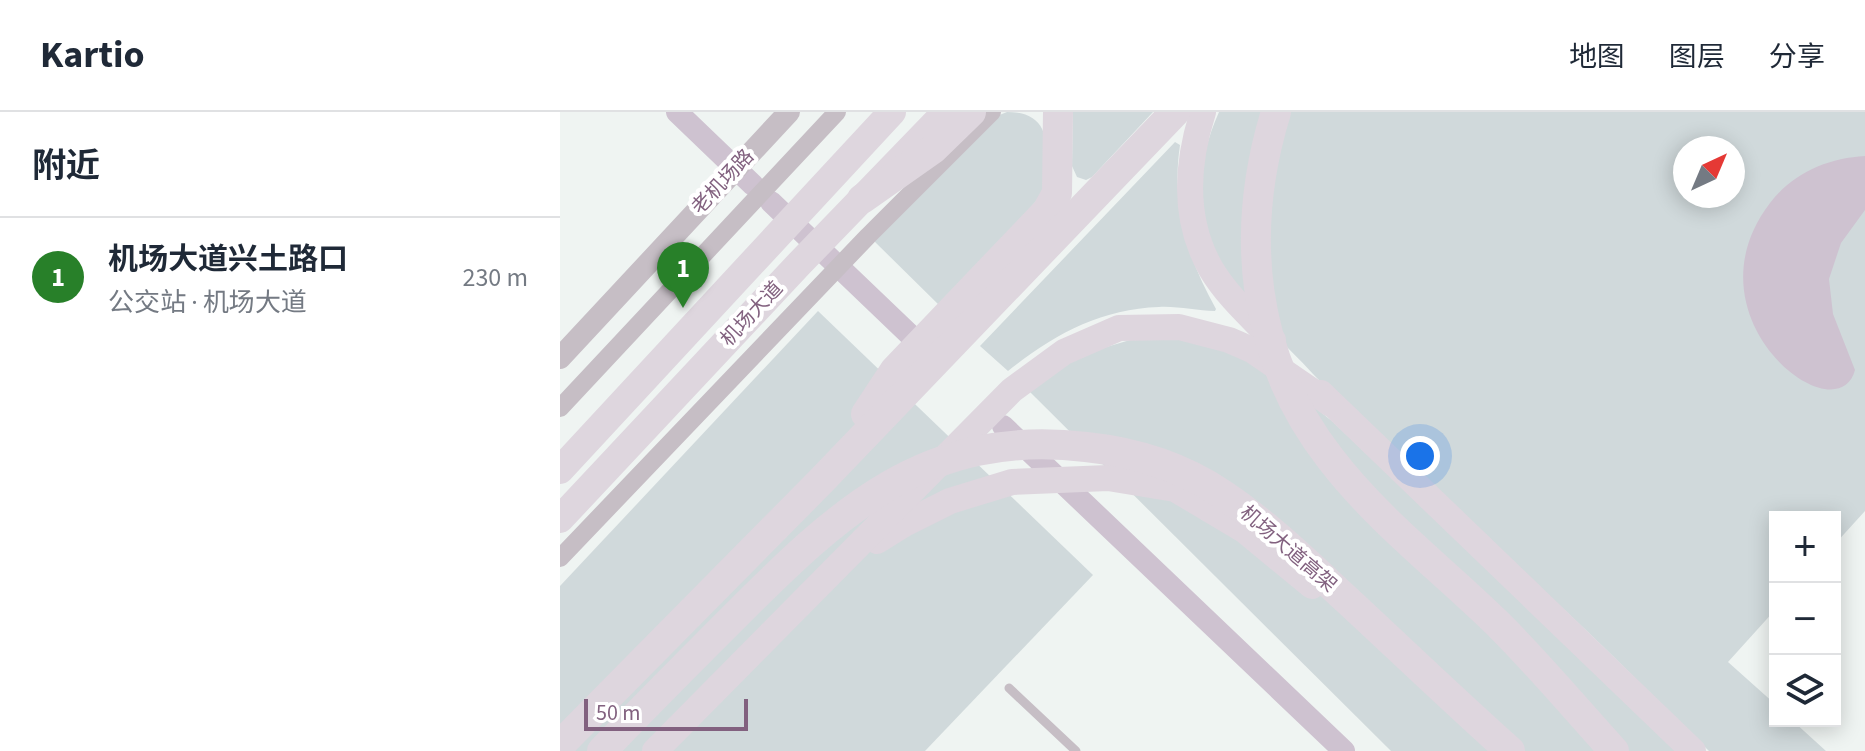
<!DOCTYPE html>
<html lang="zh">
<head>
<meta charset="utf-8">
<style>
  :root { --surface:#fff; --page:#f6f6f7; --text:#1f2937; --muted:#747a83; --line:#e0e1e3; --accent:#288029 }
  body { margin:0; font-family:"Source Sans 3","Noto Sans SC",sans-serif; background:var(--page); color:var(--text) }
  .controls { position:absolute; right:24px; bottom:24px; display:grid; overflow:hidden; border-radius:0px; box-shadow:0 4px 20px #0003 }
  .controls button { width:72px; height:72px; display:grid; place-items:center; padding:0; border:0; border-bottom:2px solid var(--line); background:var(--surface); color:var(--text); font:40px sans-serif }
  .compass { position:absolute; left:1113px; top:24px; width:72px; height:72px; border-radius:50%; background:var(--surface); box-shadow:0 4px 20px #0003; rotate:44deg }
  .scale { position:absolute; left:24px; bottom:20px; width:164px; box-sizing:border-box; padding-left:8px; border:4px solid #82617f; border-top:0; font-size:22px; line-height:28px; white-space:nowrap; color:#82617f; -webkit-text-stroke:6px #fff; paint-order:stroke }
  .you { position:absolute; left:860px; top:344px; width:28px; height:28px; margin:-20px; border:6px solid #fff; border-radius:50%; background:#1a73e8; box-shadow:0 0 0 12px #1a73e833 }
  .badge { display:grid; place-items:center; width:52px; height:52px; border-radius:50%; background:var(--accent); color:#fff; font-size:26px; font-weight:700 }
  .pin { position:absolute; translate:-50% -66px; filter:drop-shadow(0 2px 4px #0008) }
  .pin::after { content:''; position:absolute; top:42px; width:28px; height:24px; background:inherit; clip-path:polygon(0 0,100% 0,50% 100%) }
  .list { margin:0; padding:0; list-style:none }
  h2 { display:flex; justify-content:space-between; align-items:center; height:104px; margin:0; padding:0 32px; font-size:34px }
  h2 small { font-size:26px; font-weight:400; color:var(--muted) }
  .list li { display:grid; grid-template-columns:52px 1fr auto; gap:24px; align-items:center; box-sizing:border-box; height:120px; padding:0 32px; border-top:2px solid var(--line) }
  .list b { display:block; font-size:30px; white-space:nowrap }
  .list p { margin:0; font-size:26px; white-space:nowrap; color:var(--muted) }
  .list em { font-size:26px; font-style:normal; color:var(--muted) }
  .icon { flex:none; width:44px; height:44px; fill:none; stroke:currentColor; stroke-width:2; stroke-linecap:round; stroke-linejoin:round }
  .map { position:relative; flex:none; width:1305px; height:639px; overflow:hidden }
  header { display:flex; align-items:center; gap:48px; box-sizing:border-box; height:112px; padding:0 40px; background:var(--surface); border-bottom:2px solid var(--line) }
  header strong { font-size:38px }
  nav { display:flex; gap:44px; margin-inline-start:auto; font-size:28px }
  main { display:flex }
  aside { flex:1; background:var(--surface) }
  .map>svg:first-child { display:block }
  .green { fill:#d0d9db; fill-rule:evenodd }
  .water { fill:#cec2d0 }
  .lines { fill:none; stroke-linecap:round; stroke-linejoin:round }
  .canal { stroke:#cec2d0; stroke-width:22 }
  .service { stroke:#c6bec5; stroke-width:9 }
  .minor { stroke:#c6bec5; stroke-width:18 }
  .tertiary { stroke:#c6bec5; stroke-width:22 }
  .secondary { stroke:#ded6de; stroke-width:26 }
  .primary { stroke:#ded6de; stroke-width:28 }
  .trunk { stroke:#ded6de; stroke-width:30 }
  .labels { text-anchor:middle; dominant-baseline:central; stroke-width:8; stroke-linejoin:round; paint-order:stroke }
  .street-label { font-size:20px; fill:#82617f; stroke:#fff }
</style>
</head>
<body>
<header>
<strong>Kartio</strong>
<nav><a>地图</a><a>图层</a><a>分享</a></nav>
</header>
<main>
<aside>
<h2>附近<small></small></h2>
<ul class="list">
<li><span class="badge">1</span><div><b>机场大道兴土路口</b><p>公交站 · 机场大道</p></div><em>230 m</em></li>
</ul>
</aside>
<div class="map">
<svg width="1305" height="639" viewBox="0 0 1305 639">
  <rect width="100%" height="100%" fill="#eff4f2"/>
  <g class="green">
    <path d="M 447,0 C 496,0 486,41 487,77 L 381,195 L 314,129 L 432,6 Z"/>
    <path d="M 513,0 L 593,0 L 532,65 L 526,68 L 517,65 L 512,54 Z"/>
    <path d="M 659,0 L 1305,0 L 1305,399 L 1275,432 L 1275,405 L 1215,405 L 1215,498 L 1168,550 L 1215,592 L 1215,609 L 1233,609 L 1266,639 L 1149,639 C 1094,585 1040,530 983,478 C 906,407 826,338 753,262 C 723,229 678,192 659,152 C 633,99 636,52 659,0 ZM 1125,36 L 1173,36 L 1173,84 L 1125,84 Z"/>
    <path d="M 615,30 L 620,33 C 611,93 627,145 656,197 L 655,199 C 637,199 618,194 599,195 C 540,197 493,223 448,259 L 420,234 Z"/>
    <path d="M 258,199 L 533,463 L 365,639 L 0,639 L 0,474 Z"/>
    <path d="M 615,224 L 691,245 L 772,309 L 1120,639 L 831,639 L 470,280 L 493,258 L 543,236 L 570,228 Z"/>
  </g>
  <path class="water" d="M 1305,44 L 1305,98 L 1281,131 L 1269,167 L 1273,202 L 1295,258 C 1277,325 1122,206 1210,91 C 1233,61 1268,46 1305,44 Z"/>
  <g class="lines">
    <g class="canal">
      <path d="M 117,0 L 193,73"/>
      <path d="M 211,90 L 350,223"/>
      <path d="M 443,314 L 784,639"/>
    </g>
    <path class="service" d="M 449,576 L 516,639"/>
    <g class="minor">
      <path d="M 0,296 L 277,0"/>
      <path d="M 0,446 L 308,124 L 432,0"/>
    </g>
    <path class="tertiary" d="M 0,246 L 229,0"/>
    <g class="secondary">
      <path d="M 643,0 C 626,53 623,108 651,157 C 667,184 692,206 713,228"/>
      <path d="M 761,281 L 1133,639"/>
      <path d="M 317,429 L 346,411 L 390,389 L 452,370 L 548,366 L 615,377 L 684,418 L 752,474"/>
      <path d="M 95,639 L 452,278 L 504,240 L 559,216 L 619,215 L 669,228 L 692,238 L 771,292"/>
    </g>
    <g class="primary">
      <path d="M 0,358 L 332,0"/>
      <path d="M 0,407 L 239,152 L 386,0"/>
    </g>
    <g class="trunk">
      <path d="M 716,0 C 679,120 691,244 770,346 C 818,409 883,458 939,513 C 979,553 1016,597 1054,639"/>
      <path d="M 302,87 L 373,37 L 411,0"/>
      <path d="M 306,302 L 335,258 L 487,99 L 497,81 L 498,0"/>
      <path d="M 0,633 L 262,368 L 615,0"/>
      <path d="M 42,639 C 85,594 129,550 173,506 C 278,401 365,316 526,335 C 574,340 622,355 662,382 C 707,412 746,450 786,487 C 841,538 894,589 950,639"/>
    </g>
  </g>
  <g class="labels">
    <g class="street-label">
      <text transform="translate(163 70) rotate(-47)">老机场路</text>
      <text transform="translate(192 202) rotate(-47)">机场大道</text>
      <text transform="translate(728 437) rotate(41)">机场大道高架</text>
    </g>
  </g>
</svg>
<div class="controls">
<button>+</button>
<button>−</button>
<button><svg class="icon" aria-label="layers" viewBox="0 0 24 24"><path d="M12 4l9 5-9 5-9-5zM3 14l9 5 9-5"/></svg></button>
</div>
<svg class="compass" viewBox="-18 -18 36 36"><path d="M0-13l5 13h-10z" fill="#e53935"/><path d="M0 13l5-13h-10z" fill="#747a83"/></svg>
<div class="scale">50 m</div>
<div class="you"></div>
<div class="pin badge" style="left:123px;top:196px">1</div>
</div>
</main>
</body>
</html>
